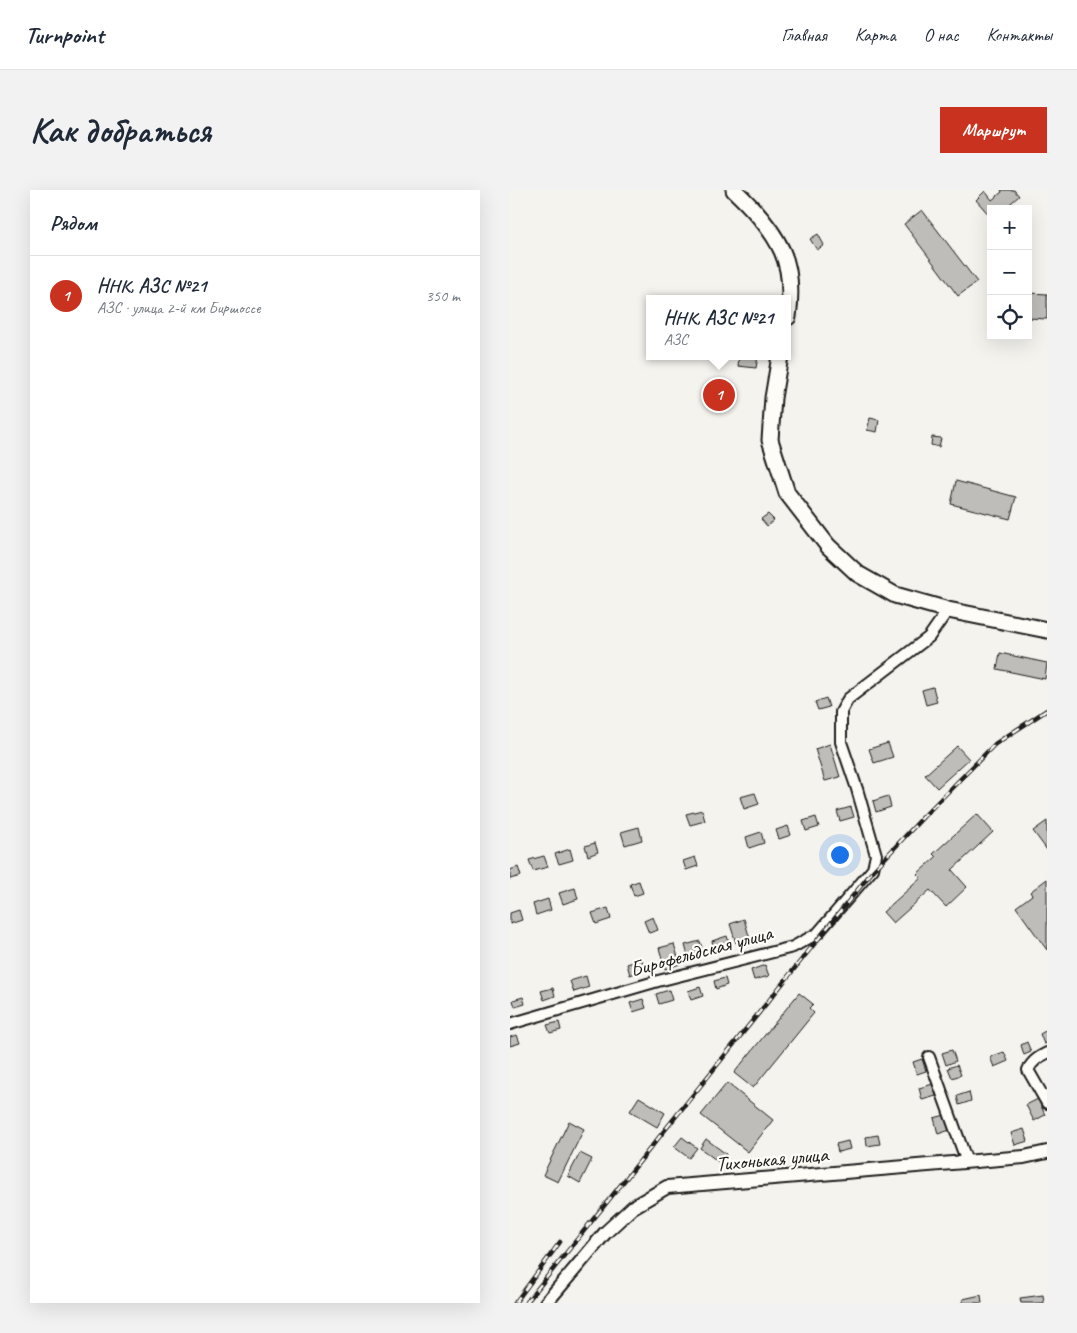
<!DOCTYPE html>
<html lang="ru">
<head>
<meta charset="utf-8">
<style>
  :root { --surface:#fff; --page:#f2f2f3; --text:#1f2937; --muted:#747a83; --line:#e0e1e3; --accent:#c8321e }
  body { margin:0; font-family:Caveat,sans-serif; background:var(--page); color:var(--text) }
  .controls { position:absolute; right:15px; top:15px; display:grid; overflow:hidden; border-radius:0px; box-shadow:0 5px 20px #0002 }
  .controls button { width:45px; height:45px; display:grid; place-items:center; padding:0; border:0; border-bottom:1px solid var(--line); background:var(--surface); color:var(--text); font:25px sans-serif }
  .you { position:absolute; left:329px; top:664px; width:18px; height:18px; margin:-12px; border:4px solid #fff; border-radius:50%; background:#1a73e8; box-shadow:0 0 0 8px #1a73e833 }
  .badge { display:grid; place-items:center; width:32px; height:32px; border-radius:50%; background:var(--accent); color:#fff; font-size:16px; font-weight:700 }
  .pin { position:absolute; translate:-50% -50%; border:2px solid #fff; box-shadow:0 1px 5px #0006 }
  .popup { position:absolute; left:136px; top:105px; width:145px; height:65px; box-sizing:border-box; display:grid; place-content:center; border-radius:0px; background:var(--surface); filter:drop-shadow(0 1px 4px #0005); font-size:16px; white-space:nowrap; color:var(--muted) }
  .popup b { font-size:19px; color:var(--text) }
  .popup::after { content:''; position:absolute; left:50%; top:100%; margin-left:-10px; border:10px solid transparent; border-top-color:var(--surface) }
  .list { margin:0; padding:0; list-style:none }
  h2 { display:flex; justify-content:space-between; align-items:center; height:65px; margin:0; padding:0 20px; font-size:21px }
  h2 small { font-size:16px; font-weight:400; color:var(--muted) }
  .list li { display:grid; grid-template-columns:32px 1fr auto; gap:15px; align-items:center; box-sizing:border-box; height:80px; padding:0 20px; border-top:1px solid var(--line) }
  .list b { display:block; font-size:19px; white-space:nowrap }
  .list p { margin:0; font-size:16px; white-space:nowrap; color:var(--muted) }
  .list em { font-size:16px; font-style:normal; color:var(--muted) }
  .icon { flex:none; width:28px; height:28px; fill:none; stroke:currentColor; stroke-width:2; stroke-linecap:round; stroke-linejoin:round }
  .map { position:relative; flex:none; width:537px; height:1113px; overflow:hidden; border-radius:0px }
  header { display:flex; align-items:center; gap:30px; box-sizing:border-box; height:70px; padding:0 25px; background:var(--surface); border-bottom:1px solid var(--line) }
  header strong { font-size:24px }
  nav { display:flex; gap:28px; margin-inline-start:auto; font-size:18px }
  .intro { display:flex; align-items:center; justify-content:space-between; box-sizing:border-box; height:120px; padding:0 30px }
  h1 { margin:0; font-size:35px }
  .button { padding:12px 22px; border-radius:0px; background:var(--accent); color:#fff; font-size:18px; font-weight:700 }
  main { display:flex; gap:30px; padding:0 30px }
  aside { flex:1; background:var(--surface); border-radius:0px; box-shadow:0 5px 20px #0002 }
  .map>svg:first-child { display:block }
  .building { fill:#bebdba; stroke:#1c1c1c }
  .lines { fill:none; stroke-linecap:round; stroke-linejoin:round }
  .minor-casing { stroke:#1c1c1c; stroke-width:14 }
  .tertiary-casing { stroke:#1c1c1c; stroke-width:16 }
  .primary-casing { stroke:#1c1c1c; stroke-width:19 }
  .minor { stroke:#fdfcf7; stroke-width:10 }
  .tertiary { stroke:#fdfcf7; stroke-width:12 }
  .primary { stroke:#fdfcf7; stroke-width:15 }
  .rail-casing { stroke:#1c1c1c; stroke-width:4.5 }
  .rail { stroke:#fdfcf7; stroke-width:2.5; stroke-dasharray:8; stroke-linecap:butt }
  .labels { text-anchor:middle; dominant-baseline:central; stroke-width:4.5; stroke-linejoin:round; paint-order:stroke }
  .street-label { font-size:21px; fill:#1c1c1c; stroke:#fdfcf7 }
</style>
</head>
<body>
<header>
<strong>Turnpoint</strong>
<nav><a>Главная</a><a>Карта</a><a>О нас</a><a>Контакты</a></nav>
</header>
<div class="intro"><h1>Как добраться</h1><a class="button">Маршрут</a></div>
<main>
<aside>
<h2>Рядом<small></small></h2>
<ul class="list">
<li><span class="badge">1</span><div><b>ННК, АЗС №21</b><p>АЗС · улица 2-й км Биршоссе</p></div><em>350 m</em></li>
</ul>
</aside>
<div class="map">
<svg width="537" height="1113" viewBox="0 0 537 1113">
  <rect width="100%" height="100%" fill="#f4f3ee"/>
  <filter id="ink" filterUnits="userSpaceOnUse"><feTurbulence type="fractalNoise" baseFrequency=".02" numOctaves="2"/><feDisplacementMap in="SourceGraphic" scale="10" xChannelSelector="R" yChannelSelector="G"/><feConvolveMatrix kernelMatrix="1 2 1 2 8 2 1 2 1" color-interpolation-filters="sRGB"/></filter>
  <g filter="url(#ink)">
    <g class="building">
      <path d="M 491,0 L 504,0 L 509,6 L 494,19 L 481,19 L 481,27 L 466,10 L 475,1 L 482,10 L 492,2 Z"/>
      <path d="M 412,20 L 467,92 L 448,106 L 394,34 Z"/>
      <path d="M 308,44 L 314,55 L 307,60 L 300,49 Z"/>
      <path d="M 519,103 L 537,104 L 537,129 L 518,128 Z"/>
      <path d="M 232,166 L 248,166 L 246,178 L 228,176 L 229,167 Z"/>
      <path d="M 360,228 L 369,230 L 367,242 L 357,240 Z"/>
      <path d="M 422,247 L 431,248 L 429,257 L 421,255 Z"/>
      <path d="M 446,291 L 506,307 L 500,329 L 441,314 Z"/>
      <path d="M 258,324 L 264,330 L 257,336 L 251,329 Z"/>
      <path d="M 490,463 L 537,473 L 535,489 L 487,479 Z"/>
      <path d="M 423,497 L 427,512 L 416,515 L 412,500 Z"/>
      <path d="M 316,508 L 319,517 L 308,520 L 305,512 Z"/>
      <path d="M 378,553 L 383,567 L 364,573 L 359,559 Z"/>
      <path d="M 320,554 L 330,587 L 315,591 L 305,559 Z"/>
      <path d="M 447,556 L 459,569 L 427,598 L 415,585 Z"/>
      <path d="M 245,603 L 249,614 L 234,619 L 230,607 Z"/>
      <path d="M 378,606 L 381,617 L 366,622 L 363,611 Z"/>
      <path d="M 341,617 L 344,627 L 330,631 L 327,621 Z"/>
      <path d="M 192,620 L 195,631 L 180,635 L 176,624 Z"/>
      <path d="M 467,624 L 483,642 L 442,680 L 457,697 L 436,717 L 420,700 L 383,733 L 373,722 L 411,688 L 407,684 L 426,667 L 423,664 Z"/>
      <path d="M 306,627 L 309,637 L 296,641 L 293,631 Z"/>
      <path d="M 537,631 L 537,660 L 523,641 Z"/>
      <path d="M 278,636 L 281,645 L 269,649 L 266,640 Z"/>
      <path d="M 129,637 L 132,650 L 115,655 L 111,642 Z"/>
      <path d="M 251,642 L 254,653 L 239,658 L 236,647 Z"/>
      <path d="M 85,653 L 88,662 L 78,666 L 75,656 Z"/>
      <path d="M 60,659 L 63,670 L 49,674 L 45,664 Z"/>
      <path d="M 34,666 L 38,677 L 23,681 L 19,670 Z"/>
      <path d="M 185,667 L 188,676 L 176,680 L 173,671 Z"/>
      <path d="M 8,677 L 11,686 L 0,689 L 0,680 Z"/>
      <path d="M 537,689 L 537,760 L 506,717 L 522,705 L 520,702 Z"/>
      <path d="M 129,691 L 133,703 L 124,706 L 120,694 Z"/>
      <path d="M 65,698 L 68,709 L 53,714 L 49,703 Z"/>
      <path d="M 38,709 L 41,720 L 26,725 L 23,714 Z"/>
      <path d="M 98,718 L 101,729 L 86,734 L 82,723 Z"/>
      <path d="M 9,720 L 12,730 L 0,734 L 0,723 Z"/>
      <path d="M 143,727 L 148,740 L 139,743 L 134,731 Z"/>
      <path d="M 234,729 L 240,749 L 226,753 L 220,734 Z"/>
      <path d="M 217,746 L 220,757 L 205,762 L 202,751 Z"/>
      <path d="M 190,751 L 193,762 L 178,766 L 175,755 Z"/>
      <path d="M 164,754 L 170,774 L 155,779 L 149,758 Z"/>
      <path d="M 132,769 L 135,780 L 120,785 L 117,774 Z"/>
      <path d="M 255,775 L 259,786 L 244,790 L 241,780 Z"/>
      <path d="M 76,786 L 79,797 L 64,802 L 60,791 Z"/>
      <path d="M 215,788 L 217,795 L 206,799 L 204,791 Z"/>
      <path d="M 190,797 L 193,806 L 181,810 L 178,801 Z"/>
      <path d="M 43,798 L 45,806 L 34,810 L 31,801 Z"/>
      <path d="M 159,800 L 162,810 L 149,814 L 146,804 Z"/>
      <path d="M 289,803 L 303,814 L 299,818 L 304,823 L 243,898 L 224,883 Z"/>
      <path d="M 13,807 L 15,814 L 5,817 L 3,810 Z"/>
      <path d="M 133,809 L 136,818 L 123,822 L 120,813 Z"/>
      <path d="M 49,832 L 51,840 L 40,843 L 37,835 Z"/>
      <path d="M 537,840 L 537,853 L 534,854 L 530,844 Z"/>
      <path d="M 7,845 L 10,853 L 0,856 L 0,847 Z"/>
      <path d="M 517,852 L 521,862 L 514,865 L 511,855 Z"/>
      <path d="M 442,860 L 446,871 L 436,875 L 432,863 Z"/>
      <path d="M 494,862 L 498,871 L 484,877 L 480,867 Z"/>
      <path d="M 412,869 L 416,881 L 407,884 L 403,872 Z"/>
      <path d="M 447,875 L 451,885 L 442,888 L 438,878 Z"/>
      <path d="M 217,893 L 263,930 L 238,962 L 191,925 Z"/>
      <path d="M 423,894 L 426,906 L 412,910 L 409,898 Z"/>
      <path d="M 459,902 L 461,911 L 449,915 L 447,906 Z"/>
      <path d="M 129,907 L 155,923 L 147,937 L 120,921 Z"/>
      <path d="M 528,909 L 535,925 L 524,931 L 516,915 Z"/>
      <path d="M 435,925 L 440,940 L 428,944 L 424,928 Z"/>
      <path d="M 59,931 L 74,939 L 48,992 L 33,985 Z"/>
      <path d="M 514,939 L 518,951 L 505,955 L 501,943 Z"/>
      <path d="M 368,945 L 370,954 L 357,956 L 356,947 Z"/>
      <path d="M 172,947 L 187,958 L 179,968 L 164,957 Z"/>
      <path d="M 196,949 L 216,964 L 210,973 L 190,958 Z"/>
      <path d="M 338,951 L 340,959 L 328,962 L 326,954 Z"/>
      <path d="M 70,963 L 82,969 L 70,993 L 58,986 Z"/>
      <path d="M 471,1105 L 472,1113 L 453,1113 L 453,1109 Z"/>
      <path d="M 533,1105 L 534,1113 L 511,1113 L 510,1108 Z"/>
    </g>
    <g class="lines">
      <defs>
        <g id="minor">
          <path d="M 0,834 L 148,791 L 283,757 L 308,743 L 363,679 L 366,665 L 347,599 L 331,552 L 331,522 L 338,509 L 419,447 L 438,420"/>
          <path d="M 537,863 C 529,867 522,871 518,880 L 537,913"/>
          <path d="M 419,867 L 457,972"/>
        </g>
        <path id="tertiary" d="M 36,1113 L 95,1043 L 123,1017 L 157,997 L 514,967 L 537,962"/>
        <g id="primary">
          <path d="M 224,0 C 242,17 262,39 272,61 C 281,81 281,106 278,127"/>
          <path d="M 270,166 L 263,208 L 260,250 L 277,303 L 318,356 L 348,384 L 385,405 L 438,420 L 537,440"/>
        </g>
      </defs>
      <use href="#minor" class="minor-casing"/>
      <use href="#tertiary" class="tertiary-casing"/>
      <use href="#primary" class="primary-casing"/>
      <use href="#minor" class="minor"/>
      <use href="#tertiary" class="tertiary"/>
      <use href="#primary" class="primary"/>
      <defs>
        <g id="rail">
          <path d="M 5,1113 L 50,1052"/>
          <path d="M 16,1113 L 362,682 L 414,626 L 485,554 L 537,520"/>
        </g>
      </defs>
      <use href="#rail" class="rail-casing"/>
      <use href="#rail" class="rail"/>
    </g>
  </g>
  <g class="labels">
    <g class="street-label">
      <text transform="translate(191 761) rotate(-15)">Бирофельдская улица</text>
      <text transform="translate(262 969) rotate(-5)">Тихонькая улица</text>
    </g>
  </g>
</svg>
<div class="controls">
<button>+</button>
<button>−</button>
<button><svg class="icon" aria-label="locate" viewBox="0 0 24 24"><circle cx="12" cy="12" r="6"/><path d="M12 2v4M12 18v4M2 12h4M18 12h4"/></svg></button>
</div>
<div class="you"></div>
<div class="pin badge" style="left:209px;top:205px">1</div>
<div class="popup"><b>ННК, АЗС №21</b>АЗС</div>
</div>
</main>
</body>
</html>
